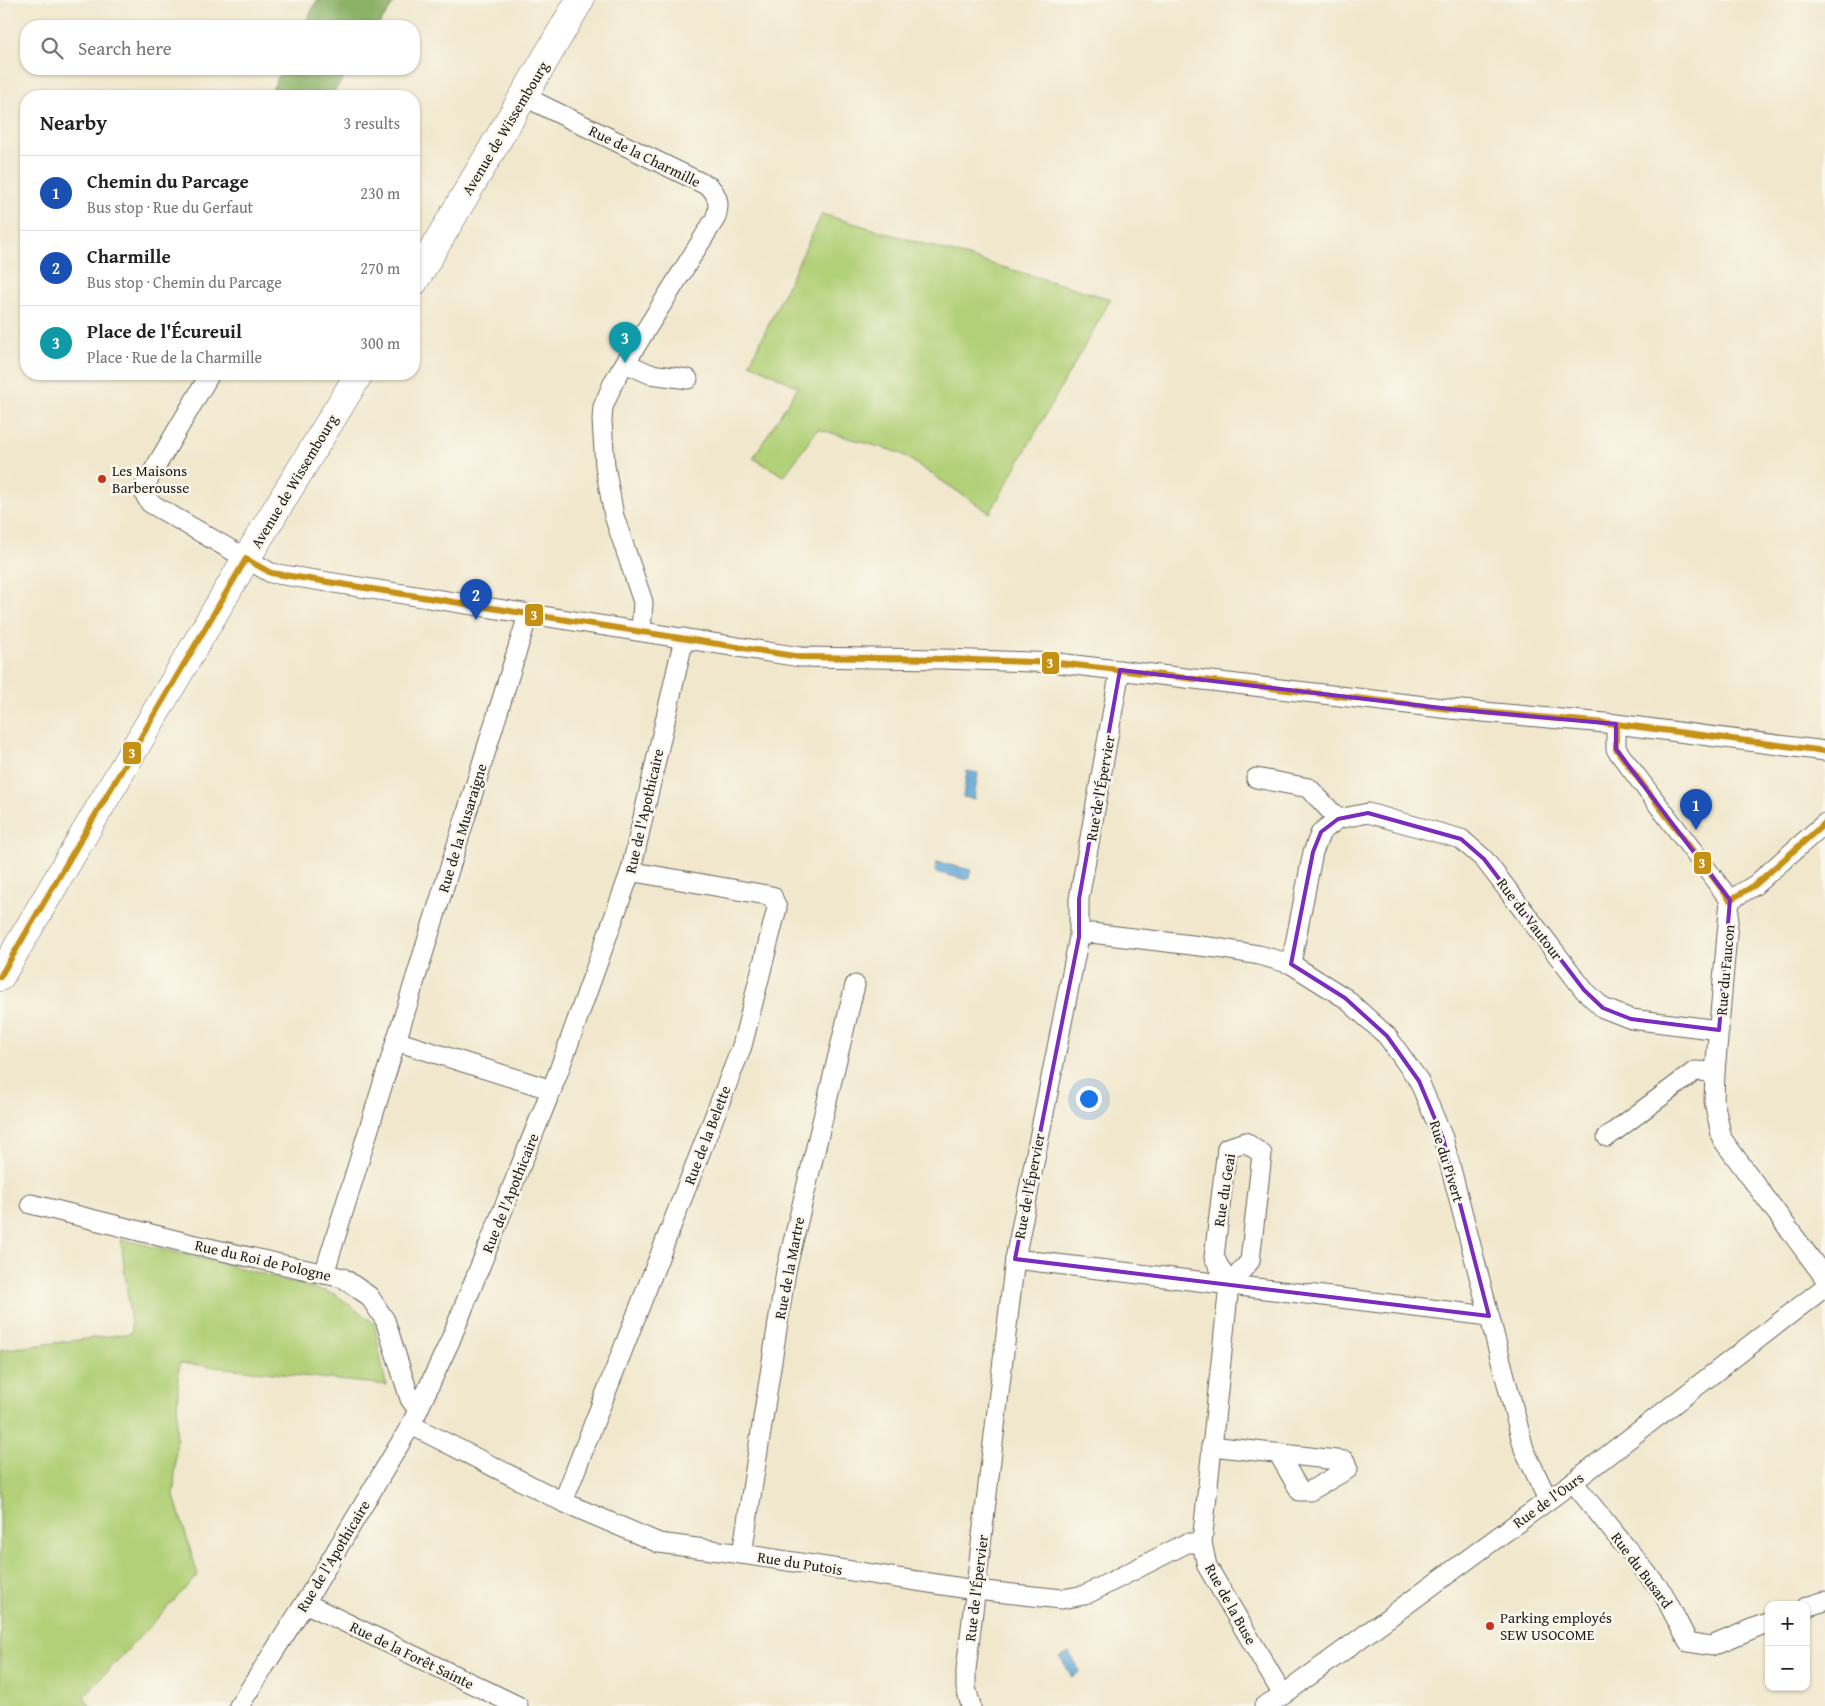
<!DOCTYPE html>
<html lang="en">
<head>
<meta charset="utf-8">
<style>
  :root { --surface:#fff; --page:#f6f6f6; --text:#222; --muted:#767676; --line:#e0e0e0; --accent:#db2777 }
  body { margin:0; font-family:"Gentium Book Plus",serif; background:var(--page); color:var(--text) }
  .controls { position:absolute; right:15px; bottom:15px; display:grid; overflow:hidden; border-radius:10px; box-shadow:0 1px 4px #0004 }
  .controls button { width:45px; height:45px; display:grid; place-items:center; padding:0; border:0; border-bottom:1px solid var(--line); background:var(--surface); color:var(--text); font:25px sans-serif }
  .you { position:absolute; left:1088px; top:1098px; width:18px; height:18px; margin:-12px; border:4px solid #fff; border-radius:50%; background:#1a73e8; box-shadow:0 0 0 8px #1a73e833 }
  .badge { display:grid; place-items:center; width:32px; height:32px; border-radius:50%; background:var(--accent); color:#fff; font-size:16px; font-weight:700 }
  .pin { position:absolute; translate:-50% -41px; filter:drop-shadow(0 1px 2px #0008) }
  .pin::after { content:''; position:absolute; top:26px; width:18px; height:15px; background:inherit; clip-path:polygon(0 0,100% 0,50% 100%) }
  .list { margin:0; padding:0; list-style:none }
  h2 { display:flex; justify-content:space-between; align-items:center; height:65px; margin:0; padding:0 20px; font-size:21px }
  h2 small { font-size:16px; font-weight:400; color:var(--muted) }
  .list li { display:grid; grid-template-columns:32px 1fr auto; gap:15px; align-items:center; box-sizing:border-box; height:75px; padding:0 20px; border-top:1px solid var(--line) }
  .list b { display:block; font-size:19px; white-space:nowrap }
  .list p { margin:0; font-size:16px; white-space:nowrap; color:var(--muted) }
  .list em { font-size:16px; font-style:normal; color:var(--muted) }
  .icon { flex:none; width:28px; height:28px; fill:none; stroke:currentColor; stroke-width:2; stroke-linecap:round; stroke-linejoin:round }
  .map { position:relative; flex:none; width:1825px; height:1706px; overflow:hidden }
  .search { position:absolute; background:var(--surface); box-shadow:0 1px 4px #0004; left:20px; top:20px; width:400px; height:55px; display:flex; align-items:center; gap:12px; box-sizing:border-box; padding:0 18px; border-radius:20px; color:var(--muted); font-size:19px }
  .panel { position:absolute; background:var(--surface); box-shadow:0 1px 4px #0004; left:20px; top:90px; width:400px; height:290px; border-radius:20px }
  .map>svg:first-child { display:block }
  .green { fill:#b1d077; stroke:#66764a }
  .forest { fill:#8cb268; stroke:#546742 }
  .water { fill:#63a9d9; stroke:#40627a }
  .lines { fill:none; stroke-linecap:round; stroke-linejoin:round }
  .street-casing { stroke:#66635a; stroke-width:21 }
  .primary-casing { stroke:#66635a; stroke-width:29 }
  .street { stroke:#fff; stroke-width:19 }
  .primary { stroke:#fff; stroke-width:28 }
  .bus-1-casing { stroke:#fbf7ec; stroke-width:10 }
  .bus-1 { stroke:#c59115; stroke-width:6 }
  .marked { fill:none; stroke:#7b2cbf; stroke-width:4; stroke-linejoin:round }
  .poi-dot { fill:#c8321e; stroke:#fbf7ec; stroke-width:2 }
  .labels { text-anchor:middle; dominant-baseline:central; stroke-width:5; stroke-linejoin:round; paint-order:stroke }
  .street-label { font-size:15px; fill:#1c1c1c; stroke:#fbf7ec }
  .poi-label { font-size:15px; fill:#1c1c1c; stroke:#fbf7ec; text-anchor:start }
  .line-badge { stroke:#fbf7ec; stroke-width:2 }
  .badge-label { font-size:14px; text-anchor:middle; font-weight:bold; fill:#fff }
</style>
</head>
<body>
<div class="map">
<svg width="1825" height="1706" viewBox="0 0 1825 1706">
  <rect width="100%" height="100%" fill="#fbf7ec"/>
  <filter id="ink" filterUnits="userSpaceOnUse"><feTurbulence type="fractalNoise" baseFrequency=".02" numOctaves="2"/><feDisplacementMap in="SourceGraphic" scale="10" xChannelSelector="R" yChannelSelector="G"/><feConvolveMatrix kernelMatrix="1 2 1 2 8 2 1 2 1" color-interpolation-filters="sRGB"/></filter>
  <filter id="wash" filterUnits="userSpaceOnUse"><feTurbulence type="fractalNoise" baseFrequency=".0096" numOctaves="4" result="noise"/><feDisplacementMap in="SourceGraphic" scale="20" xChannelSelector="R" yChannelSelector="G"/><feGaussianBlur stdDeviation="1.12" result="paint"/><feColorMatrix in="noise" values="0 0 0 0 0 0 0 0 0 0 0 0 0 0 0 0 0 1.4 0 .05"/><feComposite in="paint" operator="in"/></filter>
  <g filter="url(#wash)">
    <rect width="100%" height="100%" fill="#f0e7cc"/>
    <g class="green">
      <path d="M 822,214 L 1111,299 L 990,513 L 900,453 L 818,429 L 784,476 L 753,458 L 798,387 L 750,363 Z"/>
      <path d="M 121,1239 L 236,1267 L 335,1294 L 374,1323 L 386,1385 L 179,1363 L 174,1496 L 198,1575 L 84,1696 L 90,1706 L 0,1706 L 0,1350 L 132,1333 Z"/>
    </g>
    <g class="forest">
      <path d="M 317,0 L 396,0 L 378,26 L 304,26 Z"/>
      <path d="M 282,69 L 350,69 L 331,96 L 269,96 Z"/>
    </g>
    <g class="water">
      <path d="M 967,771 L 978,773 L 974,799 L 963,797 Z"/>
      <path d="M 937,862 L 971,870 L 968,880 L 935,872 Z"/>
      <path d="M 1069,1652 L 1080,1672 L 1072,1677 L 1060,1657 Z"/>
    </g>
  </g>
  <g filter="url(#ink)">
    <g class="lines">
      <defs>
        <g id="street">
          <path d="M 523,96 L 710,187 C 719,197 720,206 715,219 L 614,381 L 603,407 L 602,420 L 605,466 L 614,516 L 643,602 L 641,631"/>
          <path d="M 625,363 L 650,374 L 688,379"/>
          <path d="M 210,374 L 145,485 L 145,495 L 150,503 L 271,573 L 800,657 L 943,659 L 1058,663 L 1450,709 L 1616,724 L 1825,751"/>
          <path d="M 1616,724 L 1616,749 L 1730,900"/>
          <path d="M 1256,778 L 1309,788 L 1338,819"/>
          <path d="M 1730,900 L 1715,1072 L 1714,1101 L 1722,1139 L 1825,1278"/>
          <path d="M 1730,900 L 1755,885 L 1825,823"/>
          <path d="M 1079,937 L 1091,933 L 1217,948 L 1259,955 L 1291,964 L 1345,998 L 1387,1036 L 1419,1081 L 1443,1138 L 1524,1449 L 1548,1500"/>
          <path d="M 1291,964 L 1313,852 L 1321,832 L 1338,819 L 1368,813 L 1461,839 L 1484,859 L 1584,990 L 1603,1008 L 1631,1019 L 1719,1030"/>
          <path d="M 396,1041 L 552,1090"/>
          <path d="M 1607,1137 L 1695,1071 L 1715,1072"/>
          <path d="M 1245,1142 L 1262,1154 L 1250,1261 L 1229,1285 L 1214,1257 L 1227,1148 Z"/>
          <path d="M 31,1204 L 191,1244 L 343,1278 L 369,1296 L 385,1320 L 410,1399 L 418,1410"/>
          <path d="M 1015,1259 L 1489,1316"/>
          <path d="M 324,1274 L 528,615"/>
          <path d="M 1229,1285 L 1202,1543 L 1207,1566 L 1283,1695"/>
          <path d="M 411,1425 L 563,1502 L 659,1543 L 742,1554 L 975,1590 L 1062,1599 L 1085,1595 L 1187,1543 L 1202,1543"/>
          <path d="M 1211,1446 L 1345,1461 L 1348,1469 L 1310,1491 L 1300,1491 L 1278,1453"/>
          <path d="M 1573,1482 L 1663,1593 L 1688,1642 L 1711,1646 L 1769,1622"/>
          <path d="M 563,1502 L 742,1046 L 777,908 L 772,896 L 640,873 L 631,870"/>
          <path d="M 742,1554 L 786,1271 L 855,985"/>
          <path d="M 305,1603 L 518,1706"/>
          <path d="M 1806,1607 L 1825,1601"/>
          <path d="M 239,1706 L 305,1603 L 411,1425 L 450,1341 L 558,1073 L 631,870 L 684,638"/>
          <path d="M 971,1706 L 966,1688 L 966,1670 L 1015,1259 L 1079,937 L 1079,899 L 1120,670"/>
          <path d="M 1264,1706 L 1283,1695 L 1573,1482 L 1825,1287"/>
        </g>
        <g id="primary">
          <path d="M 414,282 L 580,0"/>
          <path d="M 0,977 L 246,559 L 359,374"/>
        </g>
      </defs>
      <use href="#street" class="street-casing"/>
      <use href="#primary" class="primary-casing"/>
      <use href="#street" class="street"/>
      <use href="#primary" class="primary"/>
      <defs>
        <g id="bus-1">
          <path d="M 1616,724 L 1616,749 L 1730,900 L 1755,885 L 1825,823"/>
          <path d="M 0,977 L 246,559 L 271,573 L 800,657 L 943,659 L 1058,663 L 1450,709 L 1616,724 L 1825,751"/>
        </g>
      </defs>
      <use href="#bus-1" class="bus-1-casing"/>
      <use href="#bus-1" class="bus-1"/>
    </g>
  </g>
  <path class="marked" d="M 1120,670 L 1450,709 L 1616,724 L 1616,749 L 1730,900 L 1719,1030 L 1631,1019 L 1603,1008 L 1584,990 L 1484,859 L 1461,839 L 1368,813 L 1338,819 L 1321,832 L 1313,852 L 1291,964 L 1345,998 L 1387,1036 L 1419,1081 L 1443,1138 L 1489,1316 L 1015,1259 L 1079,937 L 1079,899 Z"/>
  <g class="poi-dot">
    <circle cx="102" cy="479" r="5"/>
    <circle cx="1490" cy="1626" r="5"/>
  </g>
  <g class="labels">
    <g class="street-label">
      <text transform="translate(505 128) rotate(-59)">Avenue de Wissembourg</text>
      <text transform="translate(645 156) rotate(26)">Rue de la Charmille</text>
      <text transform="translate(294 481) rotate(-59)">Avenue de Wissembourg</text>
      <text transform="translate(1100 788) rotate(-80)">Rue de l'Épervier</text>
      <text transform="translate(644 811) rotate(-77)">Rue de l'Apothicaire</text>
      <text transform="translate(462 828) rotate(-73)">Rue de la Musaraigne</text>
      <text transform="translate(1530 919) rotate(53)">Rue du Vautour</text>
      <text transform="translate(1725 970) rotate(-85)">Rue du Faucon</text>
      <text transform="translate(707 1135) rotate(-69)">Rue de la Belette</text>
      <text transform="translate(1447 1161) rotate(73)">Rue du Pivert</text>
      <text transform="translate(1029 1186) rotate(-79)">Rue de l'Épervier</text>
      <text transform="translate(1224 1190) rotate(-81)">Rue du Geai</text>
      <text transform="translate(510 1193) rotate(-68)">Rue de l'Apothicaire</text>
      <text transform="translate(263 1260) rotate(13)">Rue du Roi de Pologne</text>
      <text transform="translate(789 1268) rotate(-79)">Rue de la Martre</text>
      <text transform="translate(1548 1500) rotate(-36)">Rue de l'Ours</text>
      <text transform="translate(333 1556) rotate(-59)">Rue de l'Apothicaire</text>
      <text transform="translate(800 1563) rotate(9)">Rue du Putois</text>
      <text transform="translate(1642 1570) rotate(53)">Rue du Busard</text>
      <text transform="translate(976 1588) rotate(-83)">Rue de l'Épervier</text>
      <text transform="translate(1231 1604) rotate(61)">Rue de la Buse</text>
      <text transform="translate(412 1655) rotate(26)">Rue de la Forêt Sainte</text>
    </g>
    <g class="poi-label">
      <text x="112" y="470">Les Maisons<tspan x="112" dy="17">Barberousse</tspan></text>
      <text x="1500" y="1617">Parking employés<tspan x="1500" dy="17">SEW USOCOME</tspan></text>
    </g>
  </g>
  <g class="line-badge">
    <rect x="524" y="603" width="20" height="24" rx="5" fill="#c59115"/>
    <rect x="1041" y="651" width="19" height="24" rx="5" fill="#c59115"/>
    <rect x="122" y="741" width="20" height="24" rx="5" fill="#c59115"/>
    <rect x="1693" y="851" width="19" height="24" rx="5" fill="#c59115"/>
  </g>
  <g class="badge-label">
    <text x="534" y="620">3</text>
    <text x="1050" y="668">3</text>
    <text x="132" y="758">3</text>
    <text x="1702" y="868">3</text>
  </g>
</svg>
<div class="controls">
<button>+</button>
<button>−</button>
</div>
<div class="you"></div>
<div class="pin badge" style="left:1696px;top:830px;background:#1a4fb4">1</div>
<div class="pin badge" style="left:476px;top:620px;background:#1a4fb4">2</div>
<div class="pin badge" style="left:625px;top:363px;background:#0f9aa8">3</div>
<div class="search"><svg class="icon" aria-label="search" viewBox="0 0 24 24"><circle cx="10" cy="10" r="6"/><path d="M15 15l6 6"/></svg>Search here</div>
<section class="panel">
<h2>Nearby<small>3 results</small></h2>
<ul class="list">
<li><span class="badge" style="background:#1a4fb4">1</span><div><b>Chemin du Parcage</b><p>Bus stop · Rue du Gerfaut</p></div><em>230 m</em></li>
<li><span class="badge" style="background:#1a4fb4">2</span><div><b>Charmille</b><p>Bus stop · Chemin du Parcage</p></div><em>270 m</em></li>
<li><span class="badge" style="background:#0f9aa8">3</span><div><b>Place de l'Écureuil</b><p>Place · Rue de la Charmille</p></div><em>300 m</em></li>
</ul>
</section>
</div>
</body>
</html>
